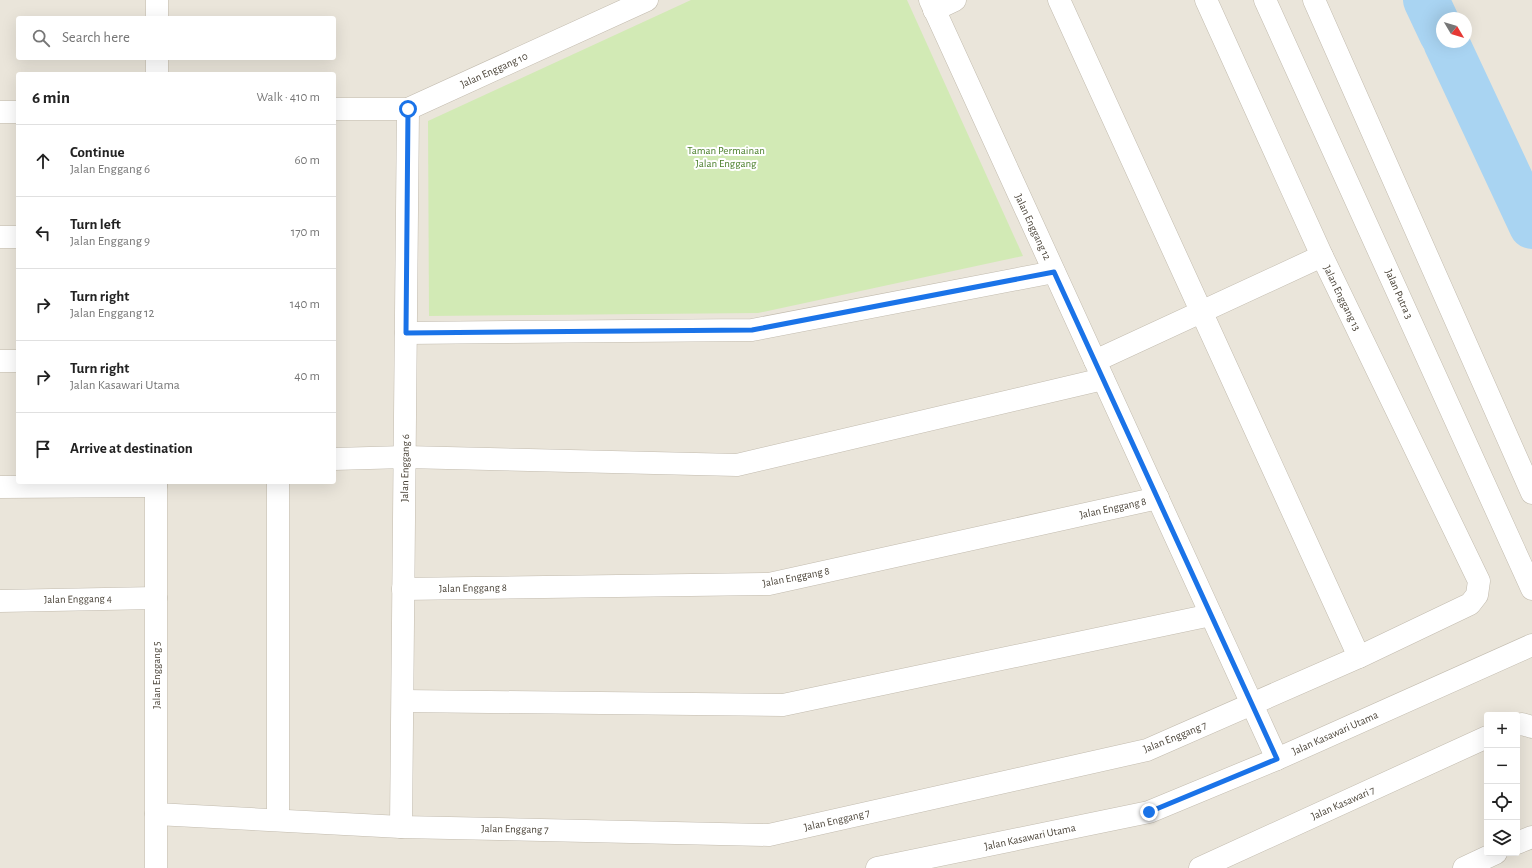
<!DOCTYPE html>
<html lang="en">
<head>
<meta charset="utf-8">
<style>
  :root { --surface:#fff; --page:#f2f2f2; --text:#222; --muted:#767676; --line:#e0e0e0 }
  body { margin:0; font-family:"Alegreya Sans",sans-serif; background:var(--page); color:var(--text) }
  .controls { position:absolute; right:12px; bottom:12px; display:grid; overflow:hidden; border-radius:4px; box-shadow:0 4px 16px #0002 }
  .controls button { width:36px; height:36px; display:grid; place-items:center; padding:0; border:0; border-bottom:1px solid var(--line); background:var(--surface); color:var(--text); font:20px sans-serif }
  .compass { position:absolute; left:1436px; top:12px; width:36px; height:36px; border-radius:50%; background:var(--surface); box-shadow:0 4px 16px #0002; rotate:128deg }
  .stop { position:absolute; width:12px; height:12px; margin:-9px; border:3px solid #1a73e8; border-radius:50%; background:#fff }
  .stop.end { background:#1a73e8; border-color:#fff; box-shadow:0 1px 4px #0008 }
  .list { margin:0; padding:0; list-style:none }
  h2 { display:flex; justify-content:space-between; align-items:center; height:52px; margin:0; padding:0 16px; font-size:17px }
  h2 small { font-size:13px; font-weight:400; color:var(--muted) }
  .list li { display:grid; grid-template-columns:26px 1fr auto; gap:12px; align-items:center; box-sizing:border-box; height:72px; padding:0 16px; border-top:1px solid var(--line) }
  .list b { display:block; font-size:15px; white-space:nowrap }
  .list p { margin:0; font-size:13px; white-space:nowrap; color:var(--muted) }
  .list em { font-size:13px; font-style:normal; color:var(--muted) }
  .icon { flex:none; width:22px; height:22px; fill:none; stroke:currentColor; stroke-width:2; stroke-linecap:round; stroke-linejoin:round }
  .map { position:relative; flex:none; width:1532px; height:868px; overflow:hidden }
  .search { position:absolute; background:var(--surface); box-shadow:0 4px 16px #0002; left:16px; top:16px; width:320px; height:44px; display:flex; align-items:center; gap:10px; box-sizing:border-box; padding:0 14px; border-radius:4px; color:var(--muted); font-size:15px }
  .panel { position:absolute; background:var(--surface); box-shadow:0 4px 16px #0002; left:16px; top:72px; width:320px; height:412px; border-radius:4px }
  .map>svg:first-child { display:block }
  .residential { fill:#eae5da; fill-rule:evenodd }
  .green { fill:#d2eab5 }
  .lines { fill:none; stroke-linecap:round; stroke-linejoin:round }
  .river { stroke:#a9d4f2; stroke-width:46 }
  .minor-casing { stroke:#c2bbae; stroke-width:23 }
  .minor { stroke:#fff; stroke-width:22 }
  .route { stroke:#1a73e8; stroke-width:5 }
  .labels { text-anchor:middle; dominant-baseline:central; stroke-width:4; stroke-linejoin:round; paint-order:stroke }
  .street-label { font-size:11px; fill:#4b4439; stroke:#fff }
  .park-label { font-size:11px; fill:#4a7f2a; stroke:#fff }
</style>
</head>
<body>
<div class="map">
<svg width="1532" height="868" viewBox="0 0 1532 868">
  <rect width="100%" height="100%" fill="#f6f3ec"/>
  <path class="residential" d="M 0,0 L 1532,0 L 1532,868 L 0,868 ZM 18,18 L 334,18 L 334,58 L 18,58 ZM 1442,18 L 1466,18 L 1466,42 L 1442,42 ZM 18,74 L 334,74 L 334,482 L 18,482 ZM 1487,715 L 1517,715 L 1517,853 L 1487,853 Z"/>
  <path class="green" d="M 691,0 L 907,0 L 1023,256 L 758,313 L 429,316 L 428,121 Z"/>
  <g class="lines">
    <g class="river">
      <path d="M 1426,0 L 1442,34"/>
      <path d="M 1446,42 L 1532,226"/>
    </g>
    <defs>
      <g id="minor">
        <path d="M 930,0 L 1277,759"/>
        <path d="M 1059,0 L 1359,657"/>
        <path d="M 1265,0 L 1532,589"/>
        <path d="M 1314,0 L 1532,493"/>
        <path d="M 934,10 L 955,0"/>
        <path d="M 157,18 L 157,0"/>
        <path d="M 157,74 L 157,58"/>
        <path d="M 334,109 L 408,109 L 647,0"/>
        <path d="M 0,112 L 18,112"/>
        <path d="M 0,237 L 18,237"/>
        <path d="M 406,333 L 752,330 L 1054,272"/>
        <path d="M 0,361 L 18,361"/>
        <path d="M 1095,361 L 1322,256"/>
        <path d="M 334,459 L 405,457 L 737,465 L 1103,379"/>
        <path d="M 278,482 L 278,820"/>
        <path d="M 0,487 L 156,486"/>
        <path d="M 403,589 L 769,584 L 1158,498"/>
        <path d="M 0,601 L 156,598"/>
        <path d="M 403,701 L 783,705 L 1211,615"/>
        <path d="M 1517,725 L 1522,724 L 1532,727"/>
        <path d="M 156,814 L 401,827 L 769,835 L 1147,750 L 1359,657 L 1470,604 L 1477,595 L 1479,581 L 1322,256 L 1206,0"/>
        <path d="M 401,827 L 408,109"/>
        <path d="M 1517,843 L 1532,837"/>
        <path d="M 156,868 L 156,482"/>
        <path d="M 877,868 L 1149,812 L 1277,759 L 1532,645"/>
        <path d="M 1200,868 L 1487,737"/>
        <path d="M 1464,868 L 1496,853"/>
      </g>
    </defs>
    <use href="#minor" class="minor-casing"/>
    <use href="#minor" class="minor"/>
  </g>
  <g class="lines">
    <path class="route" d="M 408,109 L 406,333 L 752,330 L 1054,272 L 1277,759 L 1149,812"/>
  </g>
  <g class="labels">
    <g class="street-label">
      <text transform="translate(494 70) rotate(-24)">Jalan Enggang 10</text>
      <text transform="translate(1033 227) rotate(65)">Jalan Enggang 12</text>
      <text transform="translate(1399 294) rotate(66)">Jalan Putra 3</text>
      <text transform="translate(1342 298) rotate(64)">Jalan Enggang 13</text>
      <text transform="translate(405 468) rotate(-89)">Jalan Enggang 6</text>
      <text transform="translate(1113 508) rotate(-12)">Jalan Enggang 8</text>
      <text transform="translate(796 577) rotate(-11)">Jalan Enggang 8</text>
      <text transform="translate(473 588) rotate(-1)">Jalan Enggang 8</text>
      <text transform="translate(78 599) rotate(-1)">Jalan Enggang 4</text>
      <text transform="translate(156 675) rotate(-90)">Jalan Enggang 5</text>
      <text transform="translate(1335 733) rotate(-24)">Jalan Kasawari Utama</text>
      <text transform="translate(1175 737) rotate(-22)">Jalan Enggang 7</text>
      <text transform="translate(1343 803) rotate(-24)">Jalan Kasawari 7</text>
      <text transform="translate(837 820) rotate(-13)">Jalan Enggang 7</text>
      <text transform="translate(515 829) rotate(1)">Jalan Enggang 7</text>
      <text transform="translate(1030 837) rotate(-12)">Jalan Kasawari Utama</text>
    </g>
    <g class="park-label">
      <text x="726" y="150">Taman Permainan<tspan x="726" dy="13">Jalan Enggang</tspan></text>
    </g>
  </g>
</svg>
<div class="controls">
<button>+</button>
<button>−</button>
<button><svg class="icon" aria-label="locate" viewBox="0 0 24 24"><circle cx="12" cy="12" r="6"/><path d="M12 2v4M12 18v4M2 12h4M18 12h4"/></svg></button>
<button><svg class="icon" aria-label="layers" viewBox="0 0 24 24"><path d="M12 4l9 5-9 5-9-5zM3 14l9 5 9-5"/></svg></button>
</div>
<svg class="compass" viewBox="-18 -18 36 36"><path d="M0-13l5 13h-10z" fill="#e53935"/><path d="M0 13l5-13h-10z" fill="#767676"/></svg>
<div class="stop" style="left:408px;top:109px"></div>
<div class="stop end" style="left:1149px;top:812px"></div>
<div class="search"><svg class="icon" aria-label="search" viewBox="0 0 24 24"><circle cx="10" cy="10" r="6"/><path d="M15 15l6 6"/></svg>Search here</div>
<section class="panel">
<h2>6 min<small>Walk · 410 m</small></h2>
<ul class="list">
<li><svg class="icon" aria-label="ahead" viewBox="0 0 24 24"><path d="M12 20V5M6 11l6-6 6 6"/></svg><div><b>Continue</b><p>Jalan Enggang 6</p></div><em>60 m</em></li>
<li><svg class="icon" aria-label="left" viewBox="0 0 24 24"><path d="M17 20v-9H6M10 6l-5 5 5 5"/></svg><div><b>Turn left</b><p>Jalan Enggang 9</p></div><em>170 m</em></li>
<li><svg class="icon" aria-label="right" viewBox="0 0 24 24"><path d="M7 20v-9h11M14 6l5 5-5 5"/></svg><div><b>Turn right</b><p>Jalan Enggang 12</p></div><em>140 m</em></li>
<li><svg class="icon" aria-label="right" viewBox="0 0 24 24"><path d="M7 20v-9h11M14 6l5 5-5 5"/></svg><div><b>Turn right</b><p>Jalan Kasawari Utama</p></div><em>40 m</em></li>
<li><svg class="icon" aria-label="arrive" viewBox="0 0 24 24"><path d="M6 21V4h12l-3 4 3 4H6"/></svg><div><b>Arrive at destination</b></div></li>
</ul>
</section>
</div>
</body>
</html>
